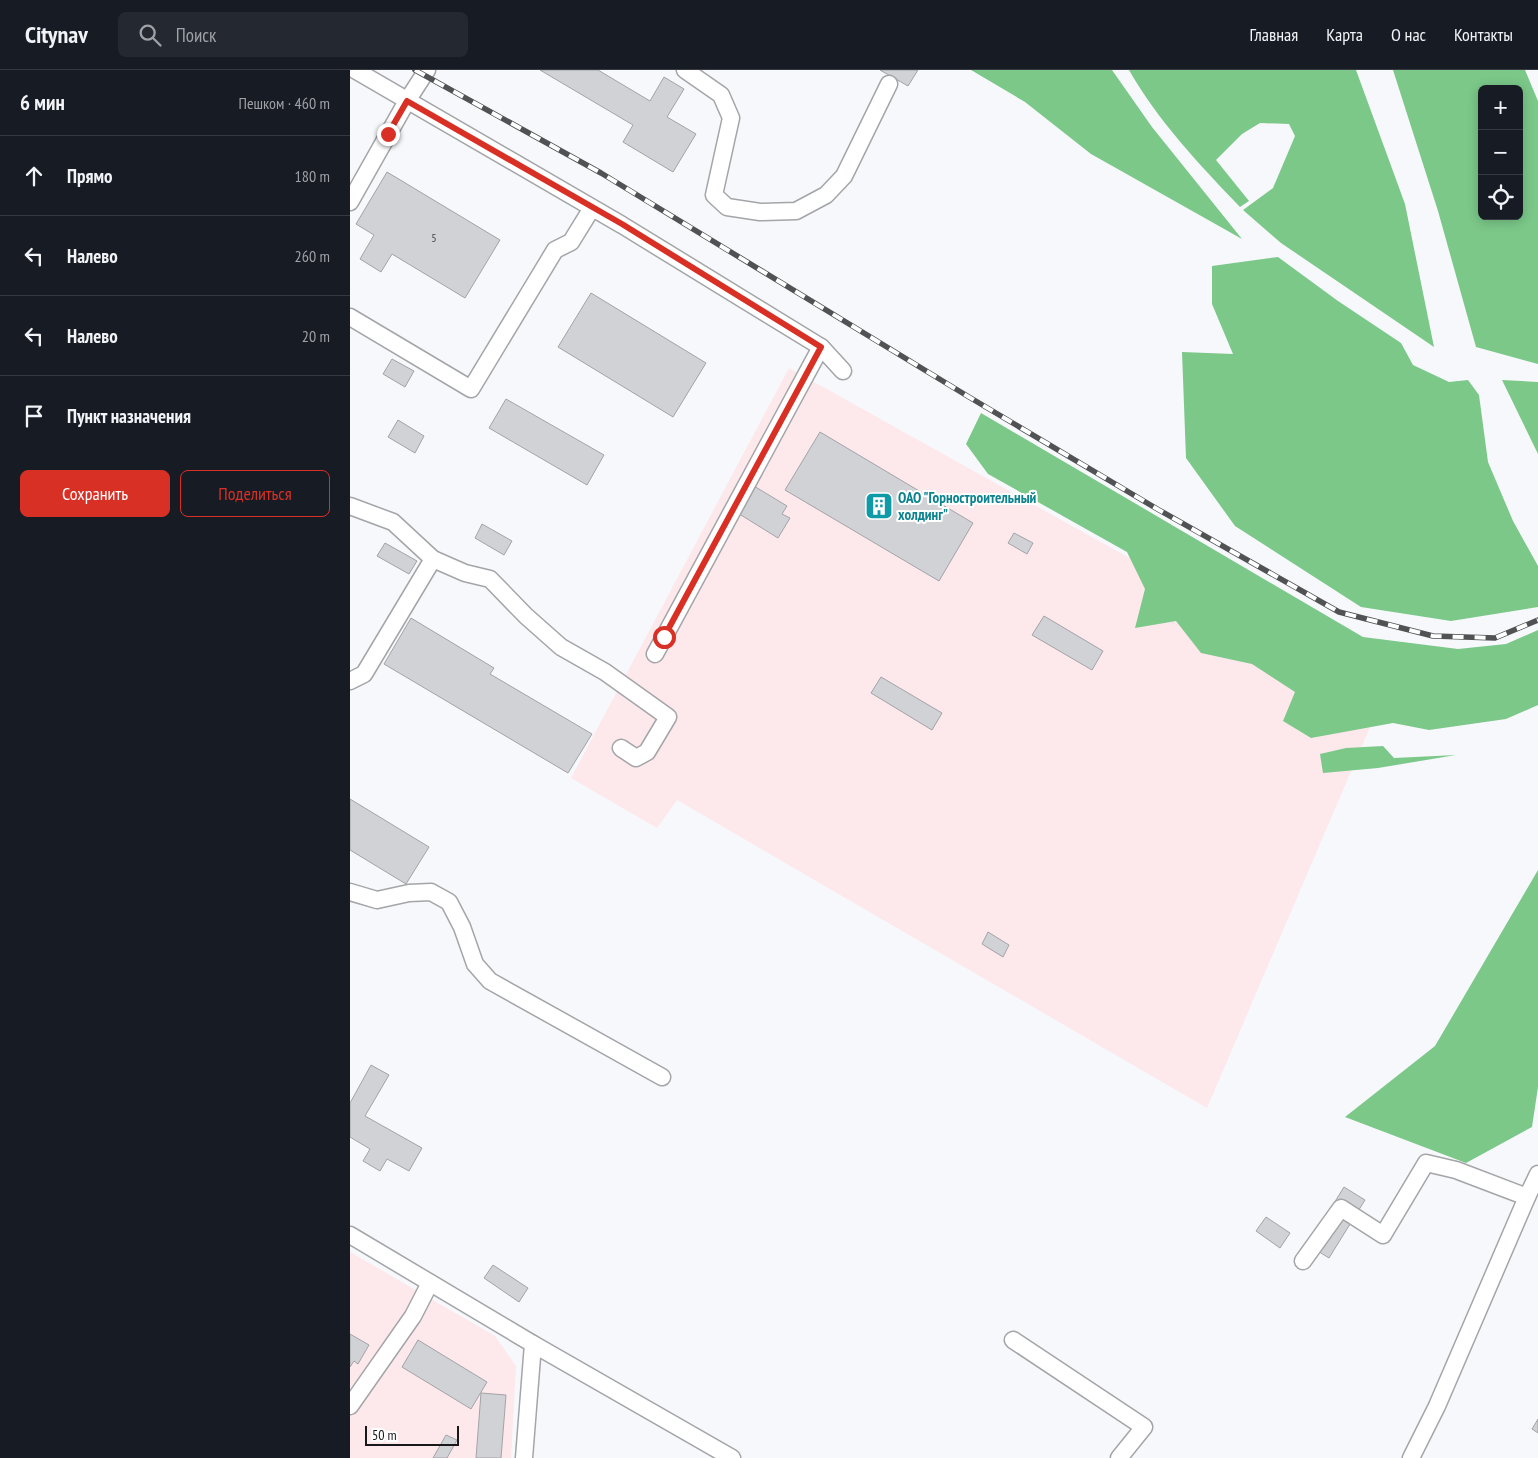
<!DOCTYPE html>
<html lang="ru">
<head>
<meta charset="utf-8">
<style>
  :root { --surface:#171b24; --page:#242831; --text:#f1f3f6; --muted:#9ea1a6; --line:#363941; --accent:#d93025 }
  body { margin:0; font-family:"PT Sans Narrow",sans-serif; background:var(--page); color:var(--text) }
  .controls { position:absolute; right:15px; top:15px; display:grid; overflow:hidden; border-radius:8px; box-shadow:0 2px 12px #0003 }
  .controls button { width:45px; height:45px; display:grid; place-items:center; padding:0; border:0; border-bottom:1px solid var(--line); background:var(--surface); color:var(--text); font:25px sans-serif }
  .scale { position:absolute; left:15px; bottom:12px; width:94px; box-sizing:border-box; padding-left:5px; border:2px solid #18181a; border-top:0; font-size:14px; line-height:18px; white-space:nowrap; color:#18181a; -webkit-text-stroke:4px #fff; paint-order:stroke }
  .stop { position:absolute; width:15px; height:15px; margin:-11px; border:4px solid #d93025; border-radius:50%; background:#fff }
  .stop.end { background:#d93025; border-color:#fff; box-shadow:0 1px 5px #0008 }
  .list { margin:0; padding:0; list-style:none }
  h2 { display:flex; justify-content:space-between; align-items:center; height:65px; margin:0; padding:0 20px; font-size:21px }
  h2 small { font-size:16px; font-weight:400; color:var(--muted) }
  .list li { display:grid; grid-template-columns:32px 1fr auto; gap:15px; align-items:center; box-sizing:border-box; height:80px; padding:0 20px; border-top:1px solid var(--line) }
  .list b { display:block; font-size:19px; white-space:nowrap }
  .list em { font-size:16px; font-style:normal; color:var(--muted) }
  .actions { display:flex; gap:10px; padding:15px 20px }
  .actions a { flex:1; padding:11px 0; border:1px solid var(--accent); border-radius:8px; text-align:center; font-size:18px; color:var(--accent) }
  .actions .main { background:var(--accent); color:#fff }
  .icon { flex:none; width:28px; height:28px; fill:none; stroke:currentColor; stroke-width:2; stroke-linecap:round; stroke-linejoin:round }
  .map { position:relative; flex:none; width:1188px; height:1388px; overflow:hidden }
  header { display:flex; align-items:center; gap:30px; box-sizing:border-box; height:70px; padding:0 25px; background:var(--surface); border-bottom:1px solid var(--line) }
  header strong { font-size:24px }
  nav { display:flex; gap:28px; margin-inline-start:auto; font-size:18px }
  .search { width:350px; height:45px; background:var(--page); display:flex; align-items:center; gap:12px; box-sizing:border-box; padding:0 18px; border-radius:8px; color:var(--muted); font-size:19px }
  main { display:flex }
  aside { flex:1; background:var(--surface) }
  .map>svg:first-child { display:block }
  .industrial { fill:#fde8ec }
  .forest { fill:#7bc889; fill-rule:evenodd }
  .building { fill:#d1d2d6; stroke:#a3a3a7 }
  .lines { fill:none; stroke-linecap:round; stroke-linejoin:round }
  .minor-casing { stroke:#a4a5a8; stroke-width:19 }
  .minor { stroke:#fff; stroke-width:16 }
  .rail-casing { stroke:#515254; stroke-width:5.5 }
  .rail { stroke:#fff; stroke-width:4; stroke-dasharray:11; stroke-linecap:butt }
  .route { stroke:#d93025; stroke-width:6 }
  .labels { text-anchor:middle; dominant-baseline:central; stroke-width:4; stroke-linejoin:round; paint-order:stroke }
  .number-label { font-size:12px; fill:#464649 }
  .culture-label { font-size:15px; font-weight:bold; fill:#0d838f; stroke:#fff; text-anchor:start }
</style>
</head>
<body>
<header>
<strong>Citynav</strong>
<div class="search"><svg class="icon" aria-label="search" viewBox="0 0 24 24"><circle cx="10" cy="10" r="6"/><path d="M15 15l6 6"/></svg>Поиск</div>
<nav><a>Главная</a><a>Карта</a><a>О нас</a><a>Контакты</a></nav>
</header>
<main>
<aside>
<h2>6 мин<small>Пешком · 460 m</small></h2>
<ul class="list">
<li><svg class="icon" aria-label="ahead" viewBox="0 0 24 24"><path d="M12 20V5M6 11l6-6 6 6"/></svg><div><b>Прямо</b></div><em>180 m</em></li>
<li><svg class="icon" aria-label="left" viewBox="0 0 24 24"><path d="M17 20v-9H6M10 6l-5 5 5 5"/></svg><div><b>Налево</b></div><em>260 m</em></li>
<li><svg class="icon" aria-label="left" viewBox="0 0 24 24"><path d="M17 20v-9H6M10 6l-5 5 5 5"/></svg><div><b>Налево</b></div><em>20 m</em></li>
<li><svg class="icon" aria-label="arrive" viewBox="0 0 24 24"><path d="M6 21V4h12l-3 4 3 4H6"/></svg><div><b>Пункт назначения</b></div></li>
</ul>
<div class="actions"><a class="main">Сохранить</a><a>Поделиться</a></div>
</aside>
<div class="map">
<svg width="1188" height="1388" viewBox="0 0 1188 1388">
  <rect width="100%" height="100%" fill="#f7f8fb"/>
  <g class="industrial">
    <path d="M 439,298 L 1032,629 L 857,1038 L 327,730 L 307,758 L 221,708 Z"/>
    <path d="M 0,1182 L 145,1266 L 166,1296 L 161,1388 L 0,1388 Z"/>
  </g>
  <g class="forest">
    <path d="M 621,0 L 762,0 L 802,57 L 892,169 L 741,84 L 675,32 Z"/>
    <path d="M 779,0 L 1006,0 L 1055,134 L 1084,277 L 931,173 L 893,140 L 923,118 L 945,66 L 939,54 L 910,53 L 892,64 L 866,90 L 899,131 L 890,137 C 850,95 808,51 779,0 Z"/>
    <path d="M 1043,0 L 1175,0 L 1188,31 L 1188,294 L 1126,277 L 1088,141 ZM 1132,19 L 1169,19 L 1169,146 L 1132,146 Z"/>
    <path d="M 928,187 L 988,231 L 1051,273 L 1063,295 L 1099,312 L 1118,310 L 1129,325 L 1138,392 L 1163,451 L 1188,496 L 1188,537 L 1101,551 L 1011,537 L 885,456 L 836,388 L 832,282 L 883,284 L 862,234 L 862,196 Z"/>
    <path d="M 1152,310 L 1188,312 L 1188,384 Z"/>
    <path d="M 631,343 L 1013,567 L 1108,579 L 1156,574 L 1188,560 L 1188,635 L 1156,649 L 1079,660 L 1043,653 L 961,668 L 933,651 L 945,622 L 902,594 L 851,583 L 826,551 L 785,558 L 795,519 L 777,482 L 638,404 L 616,374 Z"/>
    <path d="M 1033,676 L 1044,688 L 1106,685 L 1028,698 L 973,703 L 970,684 L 996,678 Z"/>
    <path d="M 1188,800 L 1188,1017 L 1182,1057 L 1116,1093 L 995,1047 L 1085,976 Z"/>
  </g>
  <g class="building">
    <path d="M 190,0 L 248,0 L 300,31 L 314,7 L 334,19 L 317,47 L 346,64 L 323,102 L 273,72 L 283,55 Z"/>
    <path d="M 530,0 L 568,0 L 558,16 Z"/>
    <path d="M 37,102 L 150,170 L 115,228 L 42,184 L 31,202 L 10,189 L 24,165 L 6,154 Z"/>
    <path d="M 241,223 L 356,293 L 323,347 L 208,277 Z"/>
    <path d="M 42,289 L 64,301 L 55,317 L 33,304 Z"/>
    <path d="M 156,329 L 254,385 L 237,415 L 139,358 Z"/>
    <path d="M 48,350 L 74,366 L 65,383 L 38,367 Z"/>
    <path d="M 470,362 L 623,453 L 589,511 L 435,420 Z"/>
    <path d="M 394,410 L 437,436 L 432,444 L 440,448 L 428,468 L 378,437 Z"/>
    <path d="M 132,454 L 162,471 L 154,485 L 125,468 Z"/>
    <path d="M 664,463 L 683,473 L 677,484 L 658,473 Z"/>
    <path d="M 35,473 L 67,491 L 59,504 L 27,486 Z"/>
    <path d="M 694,546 L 753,581 L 742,600 L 682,565 Z"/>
    <path d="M 61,548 L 144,598 L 140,604 L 242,664 L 218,703 L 34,594 Z"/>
    <path d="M 531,607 L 592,643 L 582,660 L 521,623 Z"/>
    <path d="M 0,729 L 79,777 L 56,814 L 0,780 Z"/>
    <path d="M 638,862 L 659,875 L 653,887 L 632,874 Z"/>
    <path d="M 21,995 L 39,1005 L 15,1046 L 72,1078 L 59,1101 L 37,1089 L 30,1101 L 13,1091 L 20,1079 L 0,1067 L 0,1033 Z"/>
    <path d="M 994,1117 L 1015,1130 L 979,1188 L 958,1175 Z"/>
    <path d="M 916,1147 L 940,1163 L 930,1178 L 906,1161 Z"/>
    <path d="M 143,1195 L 178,1218 L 169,1232 L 134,1208 Z"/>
    <path d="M 0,1264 L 19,1275 L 8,1294 L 4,1291 L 0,1297 Z"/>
    <path d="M 68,1270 L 137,1312 L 121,1339 L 52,1297 Z"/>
    <path d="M 131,1323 L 156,1325 L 151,1388 L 126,1388 Z"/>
    <path d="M 1188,1349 L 1188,1363 L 1182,1359 Z"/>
    <path d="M 96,1365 L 107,1370 L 97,1388 L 83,1388 Z"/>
  </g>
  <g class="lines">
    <defs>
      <g id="minor">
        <path d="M 5,0 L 272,155 L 471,277 L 493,301"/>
        <path d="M 335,0 L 371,25 L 381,48 L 364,125 L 377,137 L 410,142 L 446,141 L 476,125 L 494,106 L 539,14"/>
        <path d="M 0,132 L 57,31 L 77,0"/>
        <path d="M 0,247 L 121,319 L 205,180 L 221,172 L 242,138"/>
        <path d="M 0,436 L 43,452 L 83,489 L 115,503 L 140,509 L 176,546 L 211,577 L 255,602 L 318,647 L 297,682 L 286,688 L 271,678"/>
        <path d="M 305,584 L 471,277"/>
        <path d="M 0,611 L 14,604 L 83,489"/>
        <path d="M 0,822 L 27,830 L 59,823 L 81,822 L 99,832 L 112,857 L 125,894 L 140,911 L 312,1007"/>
        <path d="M 0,1165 L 183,1274 L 174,1388"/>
        <path d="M 953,1191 L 991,1138 L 1033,1165 L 1076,1093 L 1106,1100 L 1177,1127"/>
        <path d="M 663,1270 L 794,1357 L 769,1388"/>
        <path d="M 183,1274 L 382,1388"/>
        <path d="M 0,1336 L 63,1246 L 80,1213"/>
        <path d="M 1061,1388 L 1087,1336 L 1177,1127 L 1188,1104"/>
      </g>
    </defs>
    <use href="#minor" class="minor-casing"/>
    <use href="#minor" class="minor"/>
    <defs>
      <path id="rail" d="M 65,0 L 251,103 L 619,327 L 809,440 L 989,542 L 1083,566 L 1145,568 L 1188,550"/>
    </defs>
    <use href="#rail" class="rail-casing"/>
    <use href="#rail" class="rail"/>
  </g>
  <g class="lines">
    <path class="route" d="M 38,64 L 57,31 L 272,154 L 471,277 L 314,567"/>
  </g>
  <defs>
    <symbol id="building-square" viewBox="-11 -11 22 22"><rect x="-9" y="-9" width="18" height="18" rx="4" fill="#0f9aa8" stroke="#fff"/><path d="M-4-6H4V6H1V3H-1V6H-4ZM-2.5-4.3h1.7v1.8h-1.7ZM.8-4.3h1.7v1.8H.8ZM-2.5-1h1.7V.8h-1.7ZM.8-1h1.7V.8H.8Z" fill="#fff"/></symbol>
  </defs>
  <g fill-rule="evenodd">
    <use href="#building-square" x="513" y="420" width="32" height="32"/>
  </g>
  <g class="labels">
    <g class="number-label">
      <text x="84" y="167">5</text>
    </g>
    <g class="culture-label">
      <text x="548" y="427">ОАО "Горностроительный<tspan x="548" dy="17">холдинг"</tspan></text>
    </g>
  </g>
</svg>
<div class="controls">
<button>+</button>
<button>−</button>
<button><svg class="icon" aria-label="locate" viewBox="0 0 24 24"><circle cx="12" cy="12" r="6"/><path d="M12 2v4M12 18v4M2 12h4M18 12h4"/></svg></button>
</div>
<div class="scale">50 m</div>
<div class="stop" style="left:314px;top:567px"></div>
<div class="stop end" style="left:38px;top:64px"></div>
</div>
</main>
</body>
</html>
